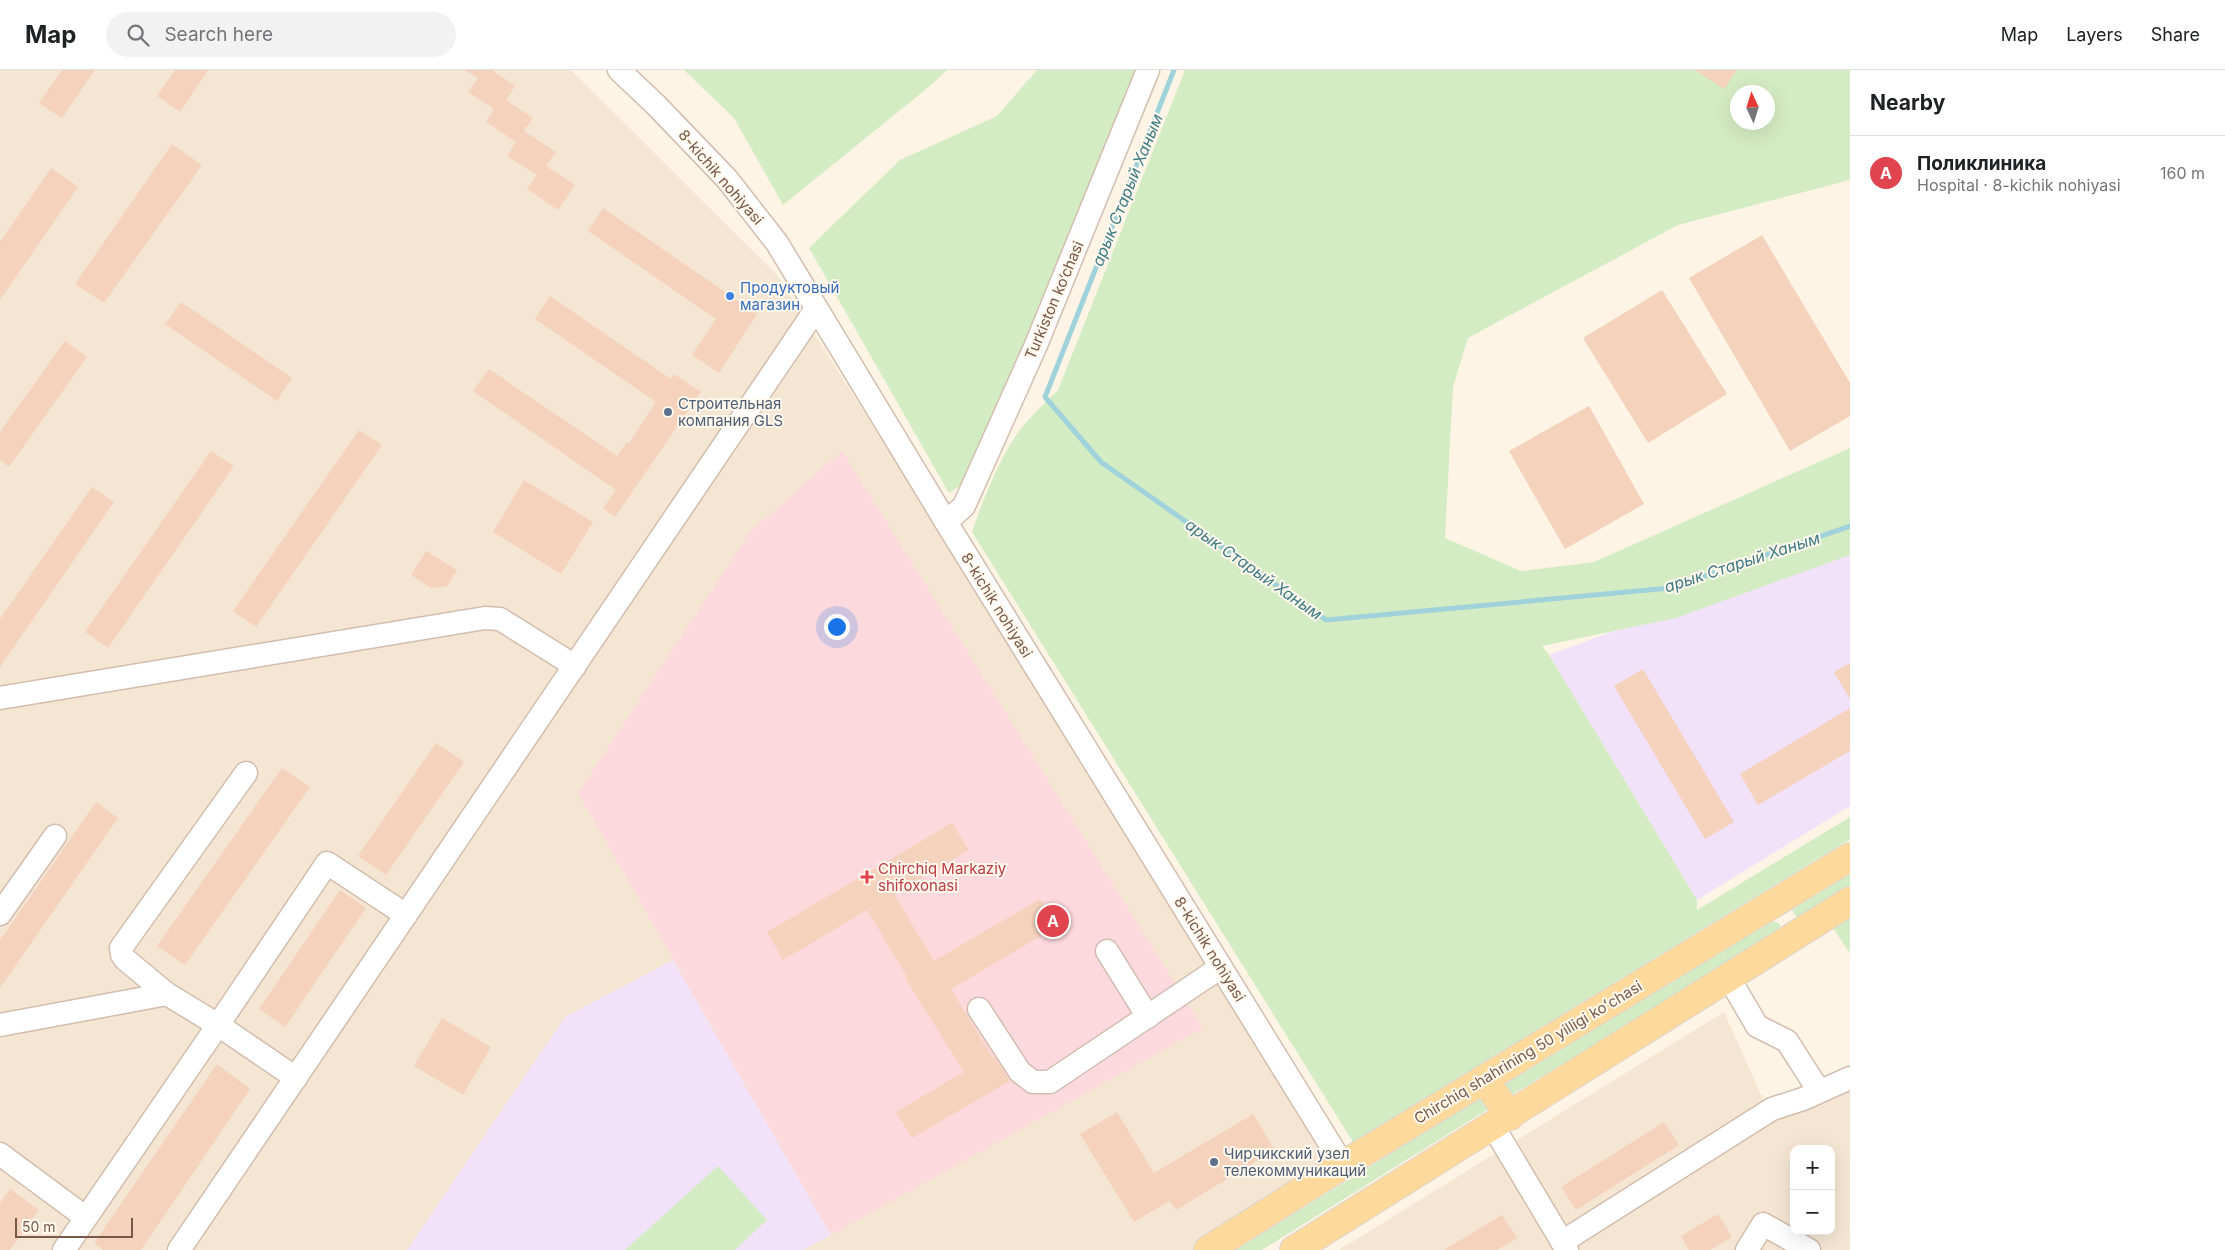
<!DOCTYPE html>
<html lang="en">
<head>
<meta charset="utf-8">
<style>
  :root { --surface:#fff; --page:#f2f2f2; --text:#202124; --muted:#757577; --line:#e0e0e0; --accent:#ec6946 }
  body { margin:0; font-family:Inter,sans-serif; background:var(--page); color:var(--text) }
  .controls { position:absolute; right:15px; bottom:15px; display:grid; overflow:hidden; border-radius:10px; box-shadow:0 5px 20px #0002 }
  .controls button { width:45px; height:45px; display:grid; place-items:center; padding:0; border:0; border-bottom:1px solid var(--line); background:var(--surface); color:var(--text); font:25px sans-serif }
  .compass { position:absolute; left:1730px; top:15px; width:45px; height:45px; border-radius:50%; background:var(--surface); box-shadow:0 5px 20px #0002; rotate:356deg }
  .scale { position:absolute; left:15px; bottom:12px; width:118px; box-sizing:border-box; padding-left:5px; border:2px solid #785949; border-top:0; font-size:14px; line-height:18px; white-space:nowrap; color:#785949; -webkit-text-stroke:4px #fff8ed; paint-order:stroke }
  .you { position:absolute; left:836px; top:556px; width:18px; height:18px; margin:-12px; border:4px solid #fff; border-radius:50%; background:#1a73e8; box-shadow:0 0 0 8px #1a73e833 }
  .badge { display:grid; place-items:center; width:32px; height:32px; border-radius:50%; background:var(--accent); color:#fff; font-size:16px; font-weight:700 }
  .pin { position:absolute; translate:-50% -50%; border:2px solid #fff; box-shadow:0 1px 5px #0006 }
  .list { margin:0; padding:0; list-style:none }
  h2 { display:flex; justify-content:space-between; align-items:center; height:65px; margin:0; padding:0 20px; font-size:21px }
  h2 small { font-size:16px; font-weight:400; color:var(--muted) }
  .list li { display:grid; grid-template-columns:32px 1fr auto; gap:15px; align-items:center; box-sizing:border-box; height:75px; padding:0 20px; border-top:1px solid var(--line) }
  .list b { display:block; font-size:19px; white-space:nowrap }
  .list p { margin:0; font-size:16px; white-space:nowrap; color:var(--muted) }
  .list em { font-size:16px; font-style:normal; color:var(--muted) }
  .icon { flex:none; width:28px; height:28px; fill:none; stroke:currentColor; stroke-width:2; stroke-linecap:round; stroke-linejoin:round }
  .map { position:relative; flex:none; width:1850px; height:1180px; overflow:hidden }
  header { display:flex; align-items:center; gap:30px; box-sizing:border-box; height:70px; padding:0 25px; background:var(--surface); border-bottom:1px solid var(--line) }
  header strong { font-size:24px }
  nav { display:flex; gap:28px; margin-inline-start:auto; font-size:18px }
  .search { width:350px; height:45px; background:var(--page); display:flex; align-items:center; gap:12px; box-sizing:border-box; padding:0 18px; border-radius:28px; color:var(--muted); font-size:19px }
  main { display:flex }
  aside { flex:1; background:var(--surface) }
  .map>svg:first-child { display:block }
  .residential { fill:#f5e6d4; fill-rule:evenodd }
  .education { fill:#f1e2fa }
  .medical { fill:#fcd9dd }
  .green { fill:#d4ecc3; fill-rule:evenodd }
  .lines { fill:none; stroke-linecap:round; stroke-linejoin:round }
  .stream { stroke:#9fd2da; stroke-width:5 }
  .building { fill:#f4d2bc }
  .minor-casing { stroke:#d2bdae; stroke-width:25 }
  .major-casing { stroke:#dcd4d0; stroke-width:30 }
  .minor { stroke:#fff; stroke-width:22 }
  .major { stroke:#fed99c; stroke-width:28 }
  .shop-dot { fill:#3f7fe0; stroke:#fff8ed; stroke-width:2 }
  .service-dot { fill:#5c6f8a; stroke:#fff8ed; stroke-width:2 }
  .health-dot { fill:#e0444e; stroke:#fff8ed; stroke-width:2 }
  .labels { text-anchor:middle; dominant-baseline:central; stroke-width:4; stroke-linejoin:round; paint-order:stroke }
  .street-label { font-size:15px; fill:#785949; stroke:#fff8ed }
  .shop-label { font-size:15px; fill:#366cbe; stroke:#fff8ed; text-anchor:start }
  .service-label { font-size:15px; fill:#4e5e75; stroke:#fff8ed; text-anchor:start }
  .health-label { font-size:15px; fill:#be3a42; stroke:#fff8ed; text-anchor:start }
  .water-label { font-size:16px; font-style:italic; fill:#3f7b85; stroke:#fff8ed }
</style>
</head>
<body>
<header>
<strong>Map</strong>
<div class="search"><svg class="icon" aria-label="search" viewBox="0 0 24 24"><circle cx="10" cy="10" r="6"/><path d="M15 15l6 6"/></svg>Search here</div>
<nav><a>Map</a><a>Layers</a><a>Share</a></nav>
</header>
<main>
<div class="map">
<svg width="1850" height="1180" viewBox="0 0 1850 1180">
  <rect width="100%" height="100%" fill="#fdf4e6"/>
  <g class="residential">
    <path d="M 0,0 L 571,0 L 777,205 L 1343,1095 L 1208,1180 L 0,1180 Z"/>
    <path d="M 1724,942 L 1772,1049 L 1850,1017 L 1850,1180 L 1339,1180 ZM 1794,1079 L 1831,1079 L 1831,1161 L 1794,1161 Z"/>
  </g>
  <g class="education">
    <path d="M 1850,474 L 1850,736 L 1697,830 L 1549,585 Z"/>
    <path d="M 673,890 L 831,1165 L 803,1180 L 407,1180 L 565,947 Z"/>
  </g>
  <path class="medical" d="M 842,381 L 1203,958 L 831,1165 L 578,723 L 750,462 Z"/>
  <g class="green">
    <path d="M 684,0 L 947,0 L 930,16 L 783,135 L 734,48 Z"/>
    <path d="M 1037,0 L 1137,0 L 1047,227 L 962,415 L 949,423 L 809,178 L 900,90 L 997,46 Z"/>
    <path d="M 1185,0 L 1850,0 L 1850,110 L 1678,155 L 1468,268 L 1453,317 L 1445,468 L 1521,501 L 1594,492 L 1850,378 L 1850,485 L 1676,548 L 1542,576 L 1549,585 L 1697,830 L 1697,840 L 1850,747 L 1850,769 L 1353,1072 L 972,462 C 982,432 995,400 1011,373 C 1023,353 1042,336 1058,320 ZM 1738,22 L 1768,22 L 1768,52 L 1738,52 Z"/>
    <path d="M 1850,804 L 1850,822 L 1800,853 L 1792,840 Z"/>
    <path d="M 1850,846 L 1850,883 L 1832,857 Z"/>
    <path d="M 1772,851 L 1780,854 L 1779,864 L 1511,1025 L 1505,1014 Z"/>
    <path d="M 1482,1027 L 1490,1038 L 1262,1180 L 1236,1180 Z"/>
    <path d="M 718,1096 L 767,1150 L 735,1180 L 625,1180 Z"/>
  </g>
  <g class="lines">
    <path class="stream" d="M 1174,0 L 1045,327 L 1101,392 L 1326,550 L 1670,518 L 1850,456"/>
  </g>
  <g class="building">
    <path d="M 62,0 L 95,0 L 62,48 L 39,33 Z"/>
    <path d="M 175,0 L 208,0 L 180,42 L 157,26 Z"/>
    <path d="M 465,0 L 492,0 L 515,16 L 506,30 L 533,48 L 524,61 L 556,82 L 546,96 L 575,115 L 558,140 L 527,119 L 537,105 L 507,86 L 516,72 L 486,52 L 494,39 L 468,22 L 478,8 Z"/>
    <path d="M 1695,0 L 1737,0 L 1724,19 Z"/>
    <path d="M 172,74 L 202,95 L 104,233 L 75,214 Z"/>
    <path d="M 51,98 L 78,117 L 0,230 L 0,172 Z"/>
    <path d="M 603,138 L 757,244 L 719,303 L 692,285 L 716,249 L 588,161 Z"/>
    <path d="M 1762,165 L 1850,313 L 1850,346 L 1790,381 L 1689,208 Z"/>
    <path d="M 1662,220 L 1727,324 L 1648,373 L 1583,268 Z"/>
    <path d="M 550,226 L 671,309 L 674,304 L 701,322 L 615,447 L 603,438 L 616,420 L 473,321 L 489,299 L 617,386 L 627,372 L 629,373 L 656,332 L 535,249 Z"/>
    <path d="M 181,232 L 292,308 L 277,331 L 165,254 Z"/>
    <path d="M 65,271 L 87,287 L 9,397 L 0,390 L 0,362 Z"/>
    <path d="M 1589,336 L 1644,434 L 1565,479 L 1509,381 Z"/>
    <path d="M 359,360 L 382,375 L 256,557 L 233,541 Z"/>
    <path d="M 211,381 L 234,396 L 108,578 L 85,562 Z"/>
    <path d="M 524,410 L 593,452 L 561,504 L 493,462 Z"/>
    <path d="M 92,417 L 114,432 L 0,597 L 0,549 Z"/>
    <path d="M 426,481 L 457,500 L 447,516 L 431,518 L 411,505 Z"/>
    <path d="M 1850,593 L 1850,629 L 1834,602 Z"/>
    <path d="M 1643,599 L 1734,752 L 1705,769 L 1614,616 Z"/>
    <path d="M 1850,638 L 1850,681 L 1758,735 L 1740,704 Z"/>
    <path d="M 436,673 L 464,692 L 386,805 L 358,786 Z"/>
    <path d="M 282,698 L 310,717 L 185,895 L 157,876 Z"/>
    <path d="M 96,732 L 118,748 L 0,918 L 0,870 Z"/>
    <path d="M 952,753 L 969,780 L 894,824 L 934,891 L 1040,829 L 1056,857 L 951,919 L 992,987 L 994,986 L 1010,1011 L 912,1068 L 896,1042 L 964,1002 L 905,908 L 907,907 L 867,840 L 783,890 L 767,862 Z"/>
    <path d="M 340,820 L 366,838 L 285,957 L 259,939 Z"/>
    <path d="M 442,948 L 491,977 L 463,1025 L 414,996 Z"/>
    <path d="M 217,994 L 250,1019 L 141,1180 L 103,1180 L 94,1173 Z"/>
    <path d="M 1117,1042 L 1154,1103 L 1253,1044 L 1275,1080 L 1176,1140 L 1170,1131 L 1134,1152 L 1080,1064 Z"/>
    <path d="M 1664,1052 L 1679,1075 L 1576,1140 L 1561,1117 Z"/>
    <path d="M 10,1119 L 39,1140 L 10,1180 L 0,1180 L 0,1133 Z"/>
    <path d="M 1718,1144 L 1732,1167 L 1710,1180 L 1689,1180 L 1681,1166 Z"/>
    <path d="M 1502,1145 L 1517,1168 L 1497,1180 L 1444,1180 Z"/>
  </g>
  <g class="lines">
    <defs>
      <g id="minor">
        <path d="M 619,0 L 656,35 L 727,109 L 777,173 L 946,452 L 1343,1095"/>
        <path d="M 946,452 L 964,436 L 1036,275 L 1148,0"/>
        <path d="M 0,628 L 485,548 L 500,549 L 575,596"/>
        <path d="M 0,844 L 55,766"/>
        <path d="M 1107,881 L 1148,947"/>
        <path d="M 1729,908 L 1757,956 L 1787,971 L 1819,1021"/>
        <path d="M 167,924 L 126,890 L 122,885 L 121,878 L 246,703"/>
        <path d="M 979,939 L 1020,1002 L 1033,1012 L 1050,1012 L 1221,897"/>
        <path d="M 0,955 L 167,924 L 218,955 L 327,793 L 406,845"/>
        <path d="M 1493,1056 L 1567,1180"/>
        <path d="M 0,1084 L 85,1147"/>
        <path d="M 1562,1172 L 1772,1039 L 1803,1029 L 1850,1008"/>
        <path d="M 64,1180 L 218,955 L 296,1008"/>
        <path d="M 179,1180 L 816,239"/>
        <path d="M 1747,1180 L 1763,1154 L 1809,1180"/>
      </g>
      <g id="major">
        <path d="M 1484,1009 L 1510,1046"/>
        <path d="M 1208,1180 L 1343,1095 L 1850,787"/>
        <path d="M 1294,1180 L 1850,831"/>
      </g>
    </defs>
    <use href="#minor" class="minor-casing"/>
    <use href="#major" class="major-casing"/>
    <use href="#minor" class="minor"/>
    <use href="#major" class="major"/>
  </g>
  <circle class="shop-dot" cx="730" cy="226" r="5"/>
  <g class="service-dot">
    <circle cx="668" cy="342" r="5"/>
    <circle cx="1214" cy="1092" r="5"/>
  </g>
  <path class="health-dot" d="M864.5 799.5h5v5h5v5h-5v5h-5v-5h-5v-5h5z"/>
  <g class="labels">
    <g class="street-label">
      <text transform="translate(721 107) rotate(49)">8-kichik nohiyasi</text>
      <text transform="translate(1054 230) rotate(-67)">Turkiston ko‘chasi</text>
      <text transform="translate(997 535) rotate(58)">8-kichik nohiyasi</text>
      <text transform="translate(1210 879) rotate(58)">8-kichik nohiyasi</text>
      <text transform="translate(1528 982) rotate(-31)">Chirchiq shahrining 50 yilligi koʻchasi</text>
    </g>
    <g class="shop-label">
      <text x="740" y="217">Продуктовый<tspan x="740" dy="17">магазин</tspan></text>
    </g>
    <g class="service-label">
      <text x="678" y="333">Строительная<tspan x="678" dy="17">компания GLS</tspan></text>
      <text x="1224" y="1083">Чирчикский узел<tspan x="1224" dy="17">телекоммуникаций</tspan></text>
    </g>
    <g class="health-label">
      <text x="878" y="798">Chirchiq Markaziy<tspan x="878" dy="17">shifoxonasi</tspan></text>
    </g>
    <g class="water-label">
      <text transform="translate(1127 120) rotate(-68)">арык Старый Ханым</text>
      <text transform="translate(1742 492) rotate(-18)">арык Старый Ханым</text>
      <text transform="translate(1254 499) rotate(35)">арык Старый Ханым</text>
    </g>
  </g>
</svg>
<div class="controls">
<button>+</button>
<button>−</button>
</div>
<svg class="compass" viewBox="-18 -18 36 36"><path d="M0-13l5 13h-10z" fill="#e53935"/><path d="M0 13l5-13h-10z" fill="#757577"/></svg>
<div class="scale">50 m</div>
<div class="you"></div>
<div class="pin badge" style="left:1053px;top:851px;background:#e0444e">A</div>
</div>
<aside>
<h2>Nearby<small></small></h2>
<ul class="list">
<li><span class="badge" style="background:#e0444e">A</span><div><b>Поликлиника</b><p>Hospital · 8-kichik nohiyasi</p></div><em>160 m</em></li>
</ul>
</aside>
</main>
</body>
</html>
